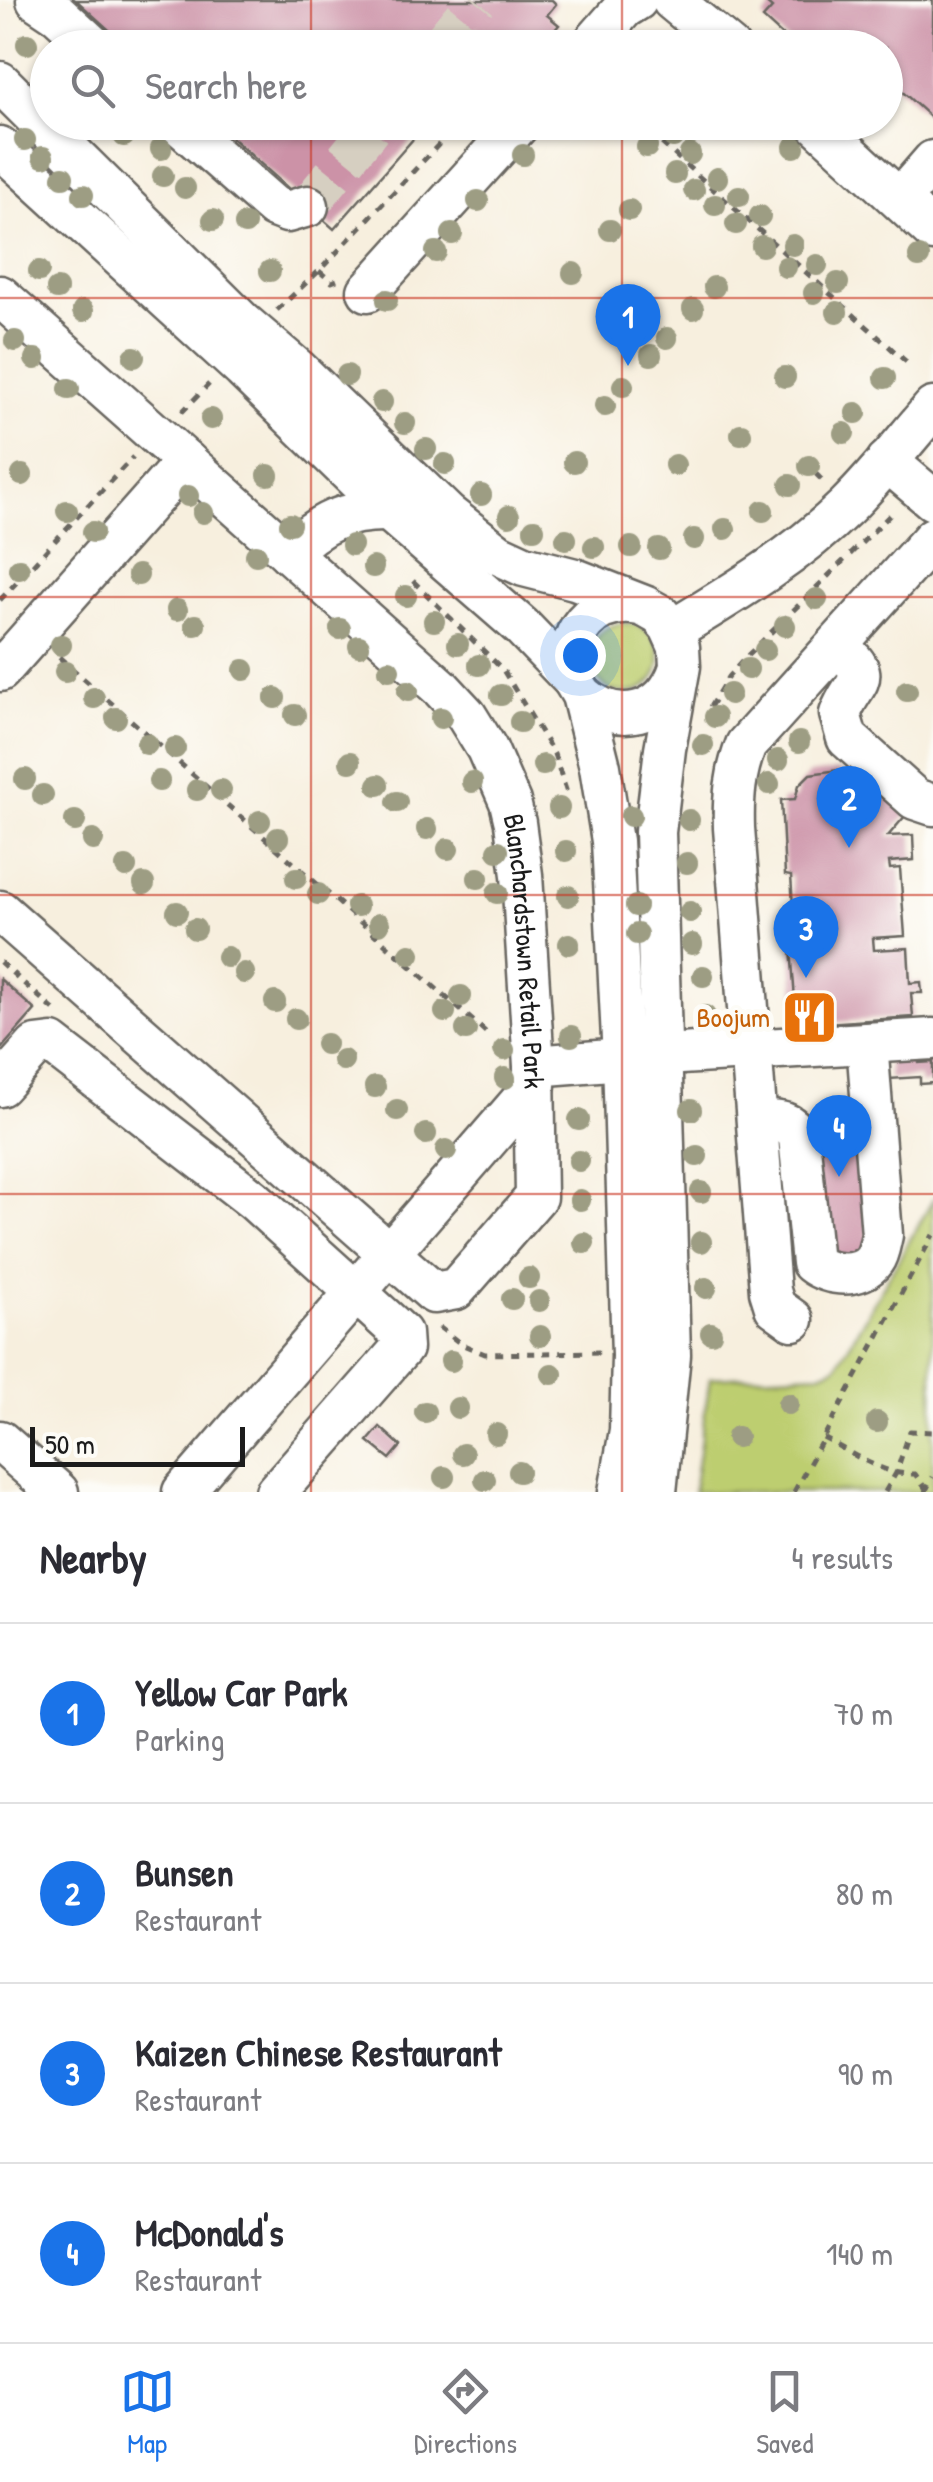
<!DOCTYPE html>
<html lang="en">
<head>
<meta charset="utf-8">
<style>
  :root { --surface:#fff; --page:#f7f7f7; --text:#2b2b33; --muted:#7c7c81; --line:#e1e1e2; --accent:#1a73e8 }
  body { margin:0; font-family:"Patrick Hand",sans-serif; background:var(--page); color:var(--text) }
  .scale { position:absolute; left:30px; bottom:25px; width:215px; box-sizing:border-box; padding-left:10px; border:5px solid #1c1c1c; border-top:0; font-size:28px; line-height:35px; white-space:nowrap; color:#1c1c1c; -webkit-text-stroke:8px #fdfcf7; paint-order:stroke }
  .you { position:absolute; left:580px; top:655px; width:35px; height:35px; margin:-25px; border:8px solid #fff; border-radius:50%; background:#1a73e8; box-shadow:0 0 0 15px #1a73e833 }
  .badge { display:grid; place-items:center; width:65px; height:65px; border-radius:50%; background:var(--accent); color:#fff; font-size:32px; font-weight:700 }
  .pin { position:absolute; translate:-50% -82px; filter:drop-shadow(0 2px 5px #0008) }
  .pin::after { content:''; position:absolute; top:52px; width:35px; height:30px; background:inherit; clip-path:polygon(0 0,100% 0,50% 100%) }
  .list { margin:0; padding:0; list-style:none }
  h2 { display:flex; justify-content:space-between; align-items:center; height:130px; margin:0; padding:0 40px; font-size:42px }
  h2 small { font-size:32px; font-weight:400; color:var(--muted) }
  .list li { display:grid; grid-template-columns:65px 1fr auto; gap:30px; align-items:center; box-sizing:border-box; height:180px; padding:0 40px; border-top:2px solid var(--line) }
  .list b { display:block; font-size:38px; white-space:nowrap }
  .list p { margin:0; font-size:32px; white-space:nowrap; color:var(--muted) }
  .list em { font-size:32px; font-style:normal; color:var(--muted) }
  .icon { flex:none; width:55px; height:55px; fill:none; stroke:currentColor; stroke-width:2; stroke-linecap:round; stroke-linejoin:round }
  .map { position:relative; flex:none; width:933px; height:1492px; overflow:hidden }
  .search { position:absolute; background:var(--surface); box-shadow:0 2px 8px #0004; left:30px; right:30px; top:30px; height:110px; display:flex; align-items:center; gap:25px; box-sizing:border-box; padding:0 35px; border-radius:55px; color:var(--muted); font-size:38px }
  .sheet { height:850px; background:var(--surface) }
  nav { display:flex; justify-content:space-around; align-items:center; box-sizing:border-box; height:140px; border-top:2px solid var(--line); background:var(--surface); font-size:28px; color:var(--muted) }
  nav a { display:grid; justify-items:center; gap:5px }
  nav .on { color:var(--accent) }
  .map>svg:first-child { display:block }
  .green { fill:#bdce70; stroke:#6c7546; stroke-width:2.5 }
  .building { fill:#cc92a7 }
  .lines { fill:none; stroke-linecap:round; stroke-linejoin:round }
  .minor-tunnel { stroke:#d6cfc1; stroke-width:40; stroke-dasharray:40 20; stroke-linecap:butt }
  .minor-casing { stroke:#696660; stroke-width:45 }
  .path { stroke:#696660; stroke-width:5; stroke-dasharray:8 8; stroke-linecap:butt }
  .minor { stroke:#fff; stroke-width:40 }
  .tree { fill:#9d9d83 }
  .grid { fill:none; stroke:#c8321e; stroke-width:2.5; stroke-opacity:0.55 }
  .labels { text-anchor:middle; dominant-baseline:central; stroke-width:10; stroke-linejoin:round; paint-order:stroke }
  .street-label { font-size:28px; fill:#1c1c1c; stroke:#fdfcf7 }
  .food-label { font-size:28px; fill:#c56008; stroke:#fdfcf7; text-anchor:end }
</style>
</head>
<body>
<div class="map">
<svg width="933" height="1492" viewBox="0 0 933 1492">
  <rect width="100%" height="100%" fill="#fdfcf7"/>
  <filter id="ink" filterUnits="userSpaceOnUse"><feTurbulence type="fractalNoise" baseFrequency=".01" numOctaves="2"/><feDisplacementMap in="SourceGraphic" scale="20" xChannelSelector="R" yChannelSelector="G"/><feConvolveMatrix kernelMatrix="1 2 1 2 8 2 1 2 1" color-interpolation-filters="sRGB"/></filter>
  <filter id="wash" filterUnits="userSpaceOnUse"><feTurbulence type="fractalNoise" baseFrequency=".0048" numOctaves="4" result="noise"/><feDisplacementMap in="SourceGraphic" scale="40" xChannelSelector="R" yChannelSelector="G"/><feGaussianBlur stdDeviation="2.25" result="paint"/><feColorMatrix in="noise" values="0 0 0 0 0 0 0 0 0 0 0 0 0 0 0 0 0 1.4 0 .05"/><feComposite in="paint" operator="in"/></filter>
  <g filter="url(#wash)">
    <rect width="100%" height="100%" fill="#f7efde"/>
    <g class="green">
      <circle cx="625" cy="658" r="35"/>
      <path d="M 933,1200 L 933,1492 L 693,1492 L 710,1378 L 821,1373 L 837,1366 Z"/>
    </g>
    <g id="blocks">
      <g class="building">
        <path d="M 76,0 L 552,0 L 556,4 L 547,15 L 559,25 L 539,48 L 499,48 L 476,27 L 457,48 L 129,48 Z"/>
        <path d="M 763,0 L 933,0 L 933,113 L 930,117 L 886,77 L 886,48 L 796,48 L 763,18 L 772,8 Z"/>
        <path d="M 214,122 L 428,122 L 334,229 Z"/>
        <path d="M 859,763 L 912,808 L 888,836 L 913,835 L 914,860 L 889,862 L 890,869 L 900,868 L 905,936 L 873,938 L 874,950 L 908,948 L 910,983 L 921,982 L 922,993 L 911,993 L 913,1017 L 797,1025 L 790,936 L 795,936 L 791,876 L 785,875 L 781,800 L 795,799 L 799,785 L 810,774 L 838,770 L 847,778 Z"/>
        <path d="M 0,979 L 35,1010 L 0,1050 Z"/>
        <path d="M 918,1055 L 919,1063 L 933,1062 L 933,1083 L 920,1084 L 920,1077 L 889,1079 L 888,1057 Z"/>
        <path d="M 867,1124 L 868,1258 L 825,1262 L 803,1129 Z"/>
        <path d="M 380,1427 L 401,1446 L 390,1459 L 368,1441 Z"/>
      </g>
    </g>
  </g>
  <g filter="url(#ink)">
    <use href="#blocks" fill-opacity="0" stroke="#696660" stroke-width="2.5"/>
    <g class="lines">
      <g class="minor-tunnel">
        <path d="M 438,48 L 477,0"/>
        <path d="M 308,206 L 376,122"/>
      </g>
      <defs>
        <g id="minor">
          <path d="M 37,0 L 58,14 L 95,48"/>
          <path d="M 672,0 L 730,48"/>
          <path d="M 589,48 L 624,8 L 637,0"/>
          <path d="M 0,82 L 242,322 L 297,369 L 447,514 L 498,554 L 524,566 L 575,579 L 644,606 L 660,615 L 670,627 L 679,647 L 680,666 L 665,749 L 655,832 L 670,1355 L 656,1492"/>
          <path d="M 177,122 L 274,207 L 287,212 L 308,206"/>
          <path d="M 815,122 L 933,231"/>
          <path d="M 0,147 L 243,369 L 389,511 L 522,627 L 573,680 L 582,695 L 600,767 L 612,841 L 623,1059 L 632,1356 L 630,1431 L 619,1492"/>
          <path d="M 901,198 L 933,161"/>
          <path d="M 368,291 L 521,122"/>
          <path id="s1" d="M 0,296 L 440,687 L 466,715 L 487,749 L 510,802 L 515,823 L 522,875 L 534,1066 L 536,1197 L 456,1289 L 434,1293 L 0,911"/>
          <path d="M 887,461 L 933,500"/>
          <path d="M 289,553 C 319,522 346,510 389,511"/>
          <path d="M 673,630 C 734,593 796,556 847,506 C 878,475 905,440 933,408"/>
          <path d="M 837,645 C 877,680 854,677 840,714 L 847,738 L 915,799 L 933,805"/>
          <path d="M 0,671 L 186,461"/>
          <path d="M 573,680 C 562,634 592,597 640,605"/>
          <path d="M 582,695 C 617,726 663,716 679,670"/>
          <path d="M 663,1055 L 933,1039"/>
          <path d="M 534,1066 L 623,1059"/>
          <path d="M 0,1086 L 36,1046 L 52,1044 L 255,1201 L 401,1333 L 402,1348 L 276,1492"/>
          <path d="M 758,1121 C 777,1121 789,1119 799,1137 L 812,1263 C 828,1276 861,1279 874,1260 C 879,1253 880,1243 882,1235 L 867,1043"/>
          <path d="M 793,1320 L 775,1307 L 770,1291 L 734,828 C 733,798 735,773 746,745 L 933,538"/>
          <path d="M 0,1441 L 58,1492"/>
          <path d="M 183,1492 L 535,1085"/>
        </g>
      </defs>
      <use href="#minor" class="minor-casing"/>
      <g class="path">
        <path d="M 526,48 L 536,32 L 553,48"/>
        <path d="M 638,122 L 912,367"/>
        <path d="M 319,271 L 332,282 L 337,280"/>
        <path d="M 277,310 L 319,271 L 460,122"/>
        <path d="M 182,412 L 209,384"/>
        <path d="M 816,474 L 826,484"/>
        <path d="M 413,581 L 503,670 L 554,754 L 568,796"/>
        <path d="M 0,600 L 133,457"/>
        <path d="M 59,657 L 489,1035"/>
        <path d="M 710,707 L 728,677 L 745,658 L 893,512"/>
        <path d="M 0,962 L 54,1010"/>
        <path d="M 439,1327 L 461,1344 L 485,1354 L 601,1352"/>
        <path d="M 823,1438 C 851,1452 883,1476 915,1474 L 926,1489 L 933,1491"/>
        <path d="M 794,1492 L 933,1235"/>
        <path d="M 885,1492 L 896,1473 L 910,1431 L 933,1432"/>
        <path d="M 925,1492 L 933,1477"/>
      </g>
      <use href="#minor" class="minor"/>
    </g>
    <g class="tree">
      <circle cx="27" cy="44" r="11"/>
      <circle cx="124" cy="136" r="11"/>
      <circle cx="673" cy="137" r="11"/>
      <circle cx="25" cy="140" r="11"/>
      <circle cx="647" cy="147" r="11"/>
      <circle cx="794" cy="147" r="11"/>
      <circle cx="161" cy="149" r="11"/>
      <circle cx="690" cy="154" r="11"/>
      <circle cx="523" cy="155" r="11"/>
      <circle cx="43" cy="157" r="11"/>
      <circle cx="675" cy="174" r="11"/>
      <circle cx="163" cy="176" r="11"/>
      <circle cx="63" cy="177" r="11"/>
      <circle cx="717" cy="178" r="11"/>
      <circle cx="185" cy="188" r="11"/>
      <circle cx="694" cy="190" r="11"/>
      <circle cx="83" cy="195" r="11"/>
      <circle cx="739" cy="196" r="11"/>
      <circle cx="478" cy="201" r="11"/>
      <circle cx="715" cy="205" r="11"/>
      <circle cx="629" cy="210" r="11"/>
      <circle cx="760" cy="216" r="11"/>
      <circle cx="213" cy="220" r="11"/>
      <circle cx="245" cy="224" r="11"/>
      <circle cx="736" cy="224" r="11"/>
      <circle cx="610" cy="230" r="11"/>
      <circle cx="452" cy="234" r="11"/>
      <circle cx="793" cy="245" r="11"/>
      <circle cx="762" cy="246" r="11"/>
      <circle cx="436" cy="252" r="11"/>
      <circle cx="919" cy="257" r="11"/>
      <circle cx="817" cy="265" r="11"/>
      <circle cx="786" cy="267" r="11"/>
      <circle cx="39" cy="271" r="11"/>
      <circle cx="270" cy="271" r="11"/>
      <circle cx="573" cy="273" r="11"/>
      <circle cx="838" cy="283" r="11"/>
      <circle cx="714" cy="287" r="11"/>
      <circle cx="57" cy="289" r="11"/>
      <circle cx="814" cy="293" r="11"/>
      <circle cx="387" cy="300" r="11"/>
      <circle cx="693" cy="309" r="11"/>
      <circle cx="83" cy="311" r="11"/>
      <circle cx="837" cy="312" r="11"/>
      <circle cx="667" cy="338" r="11"/>
      <circle cx="15" cy="341" r="11"/>
      <circle cx="651" cy="355" r="11"/>
      <circle cx="134" cy="357" r="11"/>
      <circle cx="35" cy="359" r="11"/>
      <circle cx="347" cy="375" r="11"/>
      <circle cx="785" cy="377" r="11"/>
      <circle cx="885" cy="378" r="11"/>
      <circle cx="623" cy="386" r="11"/>
      <circle cx="69" cy="389" r="11"/>
      <circle cx="382" cy="402" r="11"/>
      <circle cx="605" cy="406" r="11"/>
      <circle cx="856" cy="413" r="11"/>
      <circle cx="211" cy="419" r="11"/>
      <circle cx="405" cy="423" r="11"/>
      <circle cx="844" cy="433" r="11"/>
      <circle cx="741" cy="434" r="11"/>
      <circle cx="426" cy="449" r="11"/>
      <circle cx="574" cy="462" r="11"/>
      <circle cx="445" cy="464" r="11"/>
      <circle cx="675" cy="465" r="11"/>
      <circle cx="809" cy="466" r="11"/>
      <circle cx="22" cy="475" r="11"/>
      <circle cx="268" cy="475" r="11"/>
      <circle cx="790" cy="485" r="11"/>
      <circle cx="481" cy="495" r="11"/>
      <circle cx="188" cy="496" r="11"/>
      <circle cx="67" cy="511" r="11"/>
      <circle cx="763" cy="511" r="11"/>
      <circle cx="203" cy="513" r="11"/>
      <circle cx="509" cy="516" r="11"/>
      <circle cx="290" cy="524" r="11"/>
      <circle cx="534" cy="529" r="11"/>
      <circle cx="725" cy="529" r="11"/>
      <circle cx="93" cy="532" r="11"/>
      <circle cx="566" cy="539" r="11"/>
      <circle cx="694" cy="539" r="11"/>
      <circle cx="352" cy="545" r="11"/>
      <circle cx="594" cy="547" r="11"/>
      <circle cx="631" cy="547" r="11"/>
      <circle cx="659" cy="549" r="11"/>
      <circle cx="256" cy="555" r="11"/>
      <circle cx="373" cy="567" r="11"/>
      <circle cx="19" cy="569" r="11"/>
      <circle cx="138" cy="575" r="11"/>
      <circle cx="406" cy="596" r="11"/>
      <circle cx="817" cy="599" r="11"/>
      <circle cx="177" cy="610" r="11"/>
      <circle cx="434" cy="621" r="11"/>
      <circle cx="195" cy="625" r="11"/>
      <circle cx="785" cy="626" r="11"/>
      <circle cx="340" cy="629" r="11"/>
      <circle cx="458" cy="644" r="11"/>
      <circle cx="61" cy="645" r="11"/>
      <circle cx="359" cy="646" r="11"/>
      <circle cx="765" cy="650" r="11"/>
      <circle cx="479" cy="665" r="11"/>
      <circle cx="748" cy="669" r="11"/>
      <circle cx="244" cy="670" r="11"/>
      <circle cx="389" cy="670" r="11"/>
      <circle cx="65" cy="672" r="11"/>
      <circle cx="408" cy="691" r="11"/>
      <circle cx="907" cy="691" r="11"/>
      <circle cx="730" cy="694" r="11"/>
      <circle cx="501" cy="695" r="11"/>
      <circle cx="94" cy="698" r="11"/>
      <circle cx="275" cy="698" r="11"/>
      <circle cx="295" cy="715" r="11"/>
      <circle cx="715" cy="717" r="11"/>
      <circle cx="116" cy="718" r="11"/>
      <circle cx="441" cy="718" r="11"/>
      <circle cx="520" cy="722" r="11"/>
      <circle cx="799" cy="742" r="11"/>
      <circle cx="147" cy="744" r="11"/>
      <circle cx="703" cy="745" r="11"/>
      <circle cx="175" cy="748" r="11"/>
      <circle cx="778" cy="760" r="11"/>
      <circle cx="350" cy="762" r="11"/>
      <circle cx="543" cy="765" r="11"/>
      <circle cx="25" cy="779" r="11"/>
      <circle cx="159" cy="781" r="11"/>
      <circle cx="472" cy="782" r="11"/>
      <circle cx="769" cy="784" r="11"/>
      <circle cx="378" cy="785" r="11"/>
      <circle cx="197" cy="790" r="11"/>
      <circle cx="221" cy="790" r="11"/>
      <circle cx="43" cy="795" r="11"/>
      <circle cx="397" cy="802" r="11"/>
      <circle cx="559" cy="808" r="11"/>
      <circle cx="631" cy="816" r="11"/>
      <circle cx="689" cy="820" r="11"/>
      <circle cx="75" cy="821" r="11"/>
      <circle cx="260" cy="821" r="11"/>
      <circle cx="427" cy="829" r="11"/>
      <circle cx="278" cy="838" r="11"/>
      <circle cx="93" cy="840" r="11"/>
      <circle cx="448" cy="849" r="11"/>
      <circle cx="498" cy="851" r="11"/>
      <circle cx="566" cy="851" r="11"/>
      <circle cx="687" cy="863" r="11"/>
      <circle cx="126" cy="867" r="11"/>
      <circle cx="296" cy="878" r="11"/>
      <circle cx="478" cy="878" r="11"/>
      <circle cx="144" cy="884" r="11"/>
      <circle cx="497" cy="893" r="11"/>
      <circle cx="318" cy="894" r="11"/>
      <circle cx="568" cy="896" r="11"/>
      <circle cx="357" cy="906" r="11"/>
      <circle cx="636" cy="906" r="11"/>
      <circle cx="177" cy="912" r="11"/>
      <circle cx="690" cy="912" r="11"/>
      <circle cx="379" cy="924" r="11"/>
      <circle cx="195" cy="929" r="11"/>
      <circle cx="637" cy="934" r="11"/>
      <circle cx="569" cy="944" r="11"/>
      <circle cx="692" cy="944" r="11"/>
      <circle cx="410" cy="954" r="11"/>
      <circle cx="227" cy="957" r="11"/>
      <circle cx="244" cy="973" r="11"/>
      <circle cx="703" cy="976" r="11"/>
      <circle cx="461" cy="996" r="11"/>
      <circle cx="275" cy="1002" r="11"/>
      <circle cx="445" cy="1012" r="11"/>
      <circle cx="705" cy="1016" r="11"/>
      <circle cx="296" cy="1019" r="11"/>
      <circle cx="466" cy="1030" r="11"/>
      <circle cx="571" cy="1036" r="11"/>
      <circle cx="326" cy="1044" r="11"/>
      <circle cx="504" cy="1050" r="11"/>
      <circle cx="343" cy="1060" r="11"/>
      <circle cx="505" cy="1078" r="11"/>
      <circle cx="375" cy="1087" r="11"/>
      <circle cx="397" cy="1110" r="11"/>
      <circle cx="691" cy="1110" r="11"/>
      <circle cx="579" cy="1120" r="11"/>
      <circle cx="426" cy="1134" r="11"/>
      <circle cx="446" cy="1150" r="11"/>
      <circle cx="697" cy="1156" r="11"/>
      <circle cx="579" cy="1161" r="11"/>
      <circle cx="701" cy="1192" r="11"/>
      <circle cx="580" cy="1200" r="11"/>
      <circle cx="701" cy="1242" r="11"/>
      <circle cx="584" cy="1243" r="11"/>
      <circle cx="529" cy="1278" r="11"/>
      <circle cx="706" cy="1288" r="11"/>
      <circle cx="512" cy="1299" r="11"/>
      <circle cx="539" cy="1301" r="11"/>
      <circle cx="711" cy="1333" r="11"/>
      <circle cx="540" cy="1336" r="11"/>
      <circle cx="451" cy="1361" r="11"/>
      <circle cx="552" cy="1374" r="11"/>
      <circle cx="788" cy="1404" r="11"/>
      <circle cx="458" cy="1408" r="11"/>
      <circle cx="425" cy="1412" r="11"/>
      <circle cx="877" cy="1422" r="11"/>
      <circle cx="496" cy="1434" r="11"/>
      <circle cx="737" cy="1437" r="11"/>
      <circle cx="463" cy="1454" r="11"/>
      <circle cx="519" cy="1472" r="11"/>
      <circle cx="444" cy="1477" r="11"/>
      <circle cx="485" cy="1480" r="11"/>
    </g>
  </g>
  <path class="grid" d="M 311,0 L 311,48M 622,0 L 622,48M 311,122 L 311,1492M 622,122 L 622,1492M 0,298 L 933,298M 0,597 L 933,597M 0,895 L 933,895M 0,1194 L 933,1194"/>
  <defs>
    <symbol id="restaurant-square" viewBox="-11 -11 22 22"><rect x="-9" y="-9" width="18" height="18" rx="4" fill="#e8710a" stroke="#fdfcf7"/><path d="M-5-6h1v4h1v-4h1v4h1v-4h1v5L-1.5 .5V6h-2V.5L-5-1ZM5-6V6H3V1.5H1.5Q1.5-4 5-6Z" fill="#fff"/></symbol>
  </defs>
  <g fill-rule="evenodd">
    <use href="#restaurant-square" x="778" y="986" width="63" height="63"/>
  </g>
  <g class="labels">
    <g class="street-label">
      <text stroke="none"><textPath href="#s1" startOffset="875">Blanchardstown Retail Park</textPath></text>
    </g>
    <g class="food-label">
      <text x="770" y="1017">Boojum</text>
    </g>
  </g>
</svg>
<div class="scale">50 m</div>
<div class="you"></div>
<div class="pin badge" style="left:628px;top:366px">1</div>
<div class="pin badge" style="left:849px;top:848px">2</div>
<div class="pin badge" style="left:806px;top:978px">3</div>
<div class="pin badge" style="left:839px;top:1177px">4</div>
<div class="search"><svg class="icon" aria-label="search" viewBox="0 0 24 24"><circle cx="10" cy="10" r="6"/><path d="M15 15l6 6"/></svg>Search here</div>
</div>
<section class="sheet">
<h2>Nearby<small>4 results</small></h2>
<ul class="list">
<li><span class="badge">1</span><div><b>Yellow Car Park</b><p>Parking</p></div><em>70 m</em></li>
<li><span class="badge">2</span><div><b>Bunsen</b><p>Restaurant</p></div><em>80 m</em></li>
<li><span class="badge">3</span><div><b>Kaizen Chinese Restaurant</b><p>Restaurant</p></div><em>90 m</em></li>
<li><span class="badge">4</span><div><b>McDonald's</b><p>Restaurant</p></div><em>140 m</em></li>
</ul>
</section>
<nav>
<a class="on"><svg class="icon" aria-label="map" viewBox="0 0 24 24"><path d="M3 6l6-2 6 2 6-2v14l-6 2-6-2-6 2zM9 4v14M15 6v14"/></svg>Map</a>
<a><svg class="icon" aria-label="directions" viewBox="0 0 24 24"><path d="M12 3l9 9-9 9-9-9zM9 14v-3h6M13 9l2 2-2 2"/></svg>Directions</a>
<a><svg class="icon" aria-label="saved" viewBox="0 0 24 24"><path d="M7 4h10v16l-5-4-5 4z"/></svg>Saved</a>
</nav>
</body>
</html>
